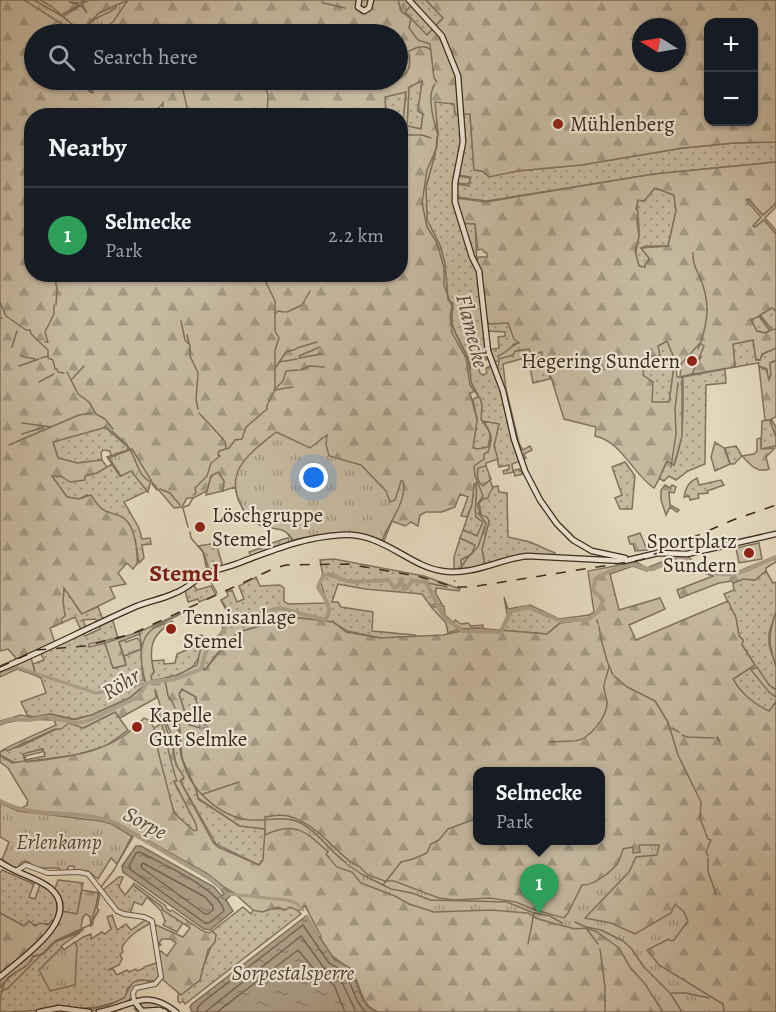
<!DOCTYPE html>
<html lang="en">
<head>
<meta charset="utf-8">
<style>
  :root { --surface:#171b24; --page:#242831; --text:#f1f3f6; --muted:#9ea1a6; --line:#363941; --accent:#ea580c }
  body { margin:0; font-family:Alegreya,serif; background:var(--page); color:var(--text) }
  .controls { position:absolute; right:18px; top:18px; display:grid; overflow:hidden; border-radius:12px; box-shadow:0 2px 4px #0004 }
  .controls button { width:54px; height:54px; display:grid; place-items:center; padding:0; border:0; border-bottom:2px solid var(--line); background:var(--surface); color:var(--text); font:30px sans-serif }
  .compass { position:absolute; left:632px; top:18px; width:54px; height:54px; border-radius:50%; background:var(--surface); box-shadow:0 2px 4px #0004; rotate:281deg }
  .you { position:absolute; left:314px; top:478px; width:21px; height:21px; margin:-15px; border:4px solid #fff; border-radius:50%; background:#1a73e8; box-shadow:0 0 0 9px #1a73e833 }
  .badge { display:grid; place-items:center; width:39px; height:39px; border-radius:50%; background:var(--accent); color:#fff; font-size:20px; font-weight:700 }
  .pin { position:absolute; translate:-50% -50px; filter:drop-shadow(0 2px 3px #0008) }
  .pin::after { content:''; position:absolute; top:32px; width:21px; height:18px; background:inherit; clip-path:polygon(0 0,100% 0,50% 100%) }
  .popup { position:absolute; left:473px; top:767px; width:132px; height:78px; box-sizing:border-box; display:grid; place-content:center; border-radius:12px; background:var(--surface); filter:drop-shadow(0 2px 4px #0005); font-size:20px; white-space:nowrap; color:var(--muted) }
  .popup b { font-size:22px; color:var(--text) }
  .popup::after { content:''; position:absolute; left:50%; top:100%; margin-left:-12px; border:12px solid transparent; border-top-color:var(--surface) }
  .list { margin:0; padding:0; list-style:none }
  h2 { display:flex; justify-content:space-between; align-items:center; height:78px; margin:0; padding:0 24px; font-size:26px }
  h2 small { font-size:20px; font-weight:400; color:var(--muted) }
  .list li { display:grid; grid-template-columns:39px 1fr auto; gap:18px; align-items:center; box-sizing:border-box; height:96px; padding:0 24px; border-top:2px solid var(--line) }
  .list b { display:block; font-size:22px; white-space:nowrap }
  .list p { margin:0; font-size:20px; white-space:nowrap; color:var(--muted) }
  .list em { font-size:20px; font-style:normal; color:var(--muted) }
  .icon { flex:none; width:33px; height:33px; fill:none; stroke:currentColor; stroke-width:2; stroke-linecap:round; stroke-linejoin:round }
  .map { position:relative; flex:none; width:776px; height:1012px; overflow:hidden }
  .search { position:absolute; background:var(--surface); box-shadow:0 2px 4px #0004; left:24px; top:24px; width:384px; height:66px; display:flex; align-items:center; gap:15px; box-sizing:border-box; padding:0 21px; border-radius:33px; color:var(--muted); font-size:22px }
  .panel { position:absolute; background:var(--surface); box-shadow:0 2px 4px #0004; left:24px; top:108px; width:384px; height:174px; border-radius:24px }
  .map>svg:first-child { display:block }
  .grass { fill:url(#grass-dots); stroke:#81725e; stroke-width:1.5; fill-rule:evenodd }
  .forest { fill:url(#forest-firs); stroke:#81725e; stroke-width:1.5; fill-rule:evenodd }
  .cemetery { fill:url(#cemetery-stones); stroke:#81725e; stroke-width:1.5 }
  .park { fill:url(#park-tufts); stroke:#81725e; stroke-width:1.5 }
  .garden { fill:#c6b9a0; stroke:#81725e; stroke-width:1.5 }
  .water { fill:url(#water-ripples); stroke:#7e6f5b; stroke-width:1.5 }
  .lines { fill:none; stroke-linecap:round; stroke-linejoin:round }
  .shore { stroke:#736451; stroke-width:1.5 }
  .stream { stroke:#7e6f5b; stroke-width:1.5 }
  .canal { stroke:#aa9c85; stroke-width:3 }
  .river { stroke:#aa9c85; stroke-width:4 }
  .tertiary-casing { stroke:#665644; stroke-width:6 }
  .secondary-casing { stroke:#3c2b1d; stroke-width:7 }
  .tertiary { stroke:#ece4d3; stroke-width:4 }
  .secondary { stroke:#ece4d3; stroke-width:4.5 }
  .rail { stroke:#3c2b1d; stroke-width:1.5; stroke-dasharray:10 10; stroke-linecap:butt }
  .poi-dot { fill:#8f2418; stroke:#ece4d3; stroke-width:2 }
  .labels { text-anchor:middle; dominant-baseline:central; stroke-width:4.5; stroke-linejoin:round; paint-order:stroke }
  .poi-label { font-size:21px; fill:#3c2b1d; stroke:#ece4d3; text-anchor:start }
  .park-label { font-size:21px; font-style:italic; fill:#584737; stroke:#ece4d3 }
  .water-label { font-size:22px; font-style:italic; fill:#584737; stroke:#ece4d3 }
  .quarter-label { font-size:24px; font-weight:bold; fill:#7a1f14; stroke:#ece4d3 }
</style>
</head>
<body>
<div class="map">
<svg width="776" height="1012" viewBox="0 0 776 1012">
  <defs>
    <pattern id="grass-dots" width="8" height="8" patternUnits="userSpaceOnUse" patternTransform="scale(1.5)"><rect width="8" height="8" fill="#c6b9a0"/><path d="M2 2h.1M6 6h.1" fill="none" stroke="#a29782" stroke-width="1.8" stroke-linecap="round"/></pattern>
    <pattern id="forest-firs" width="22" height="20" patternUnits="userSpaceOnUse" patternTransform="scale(1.5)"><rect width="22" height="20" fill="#c6b9a0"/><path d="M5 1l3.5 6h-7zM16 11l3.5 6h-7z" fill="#a29782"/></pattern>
    <pattern id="cemetery-stones" width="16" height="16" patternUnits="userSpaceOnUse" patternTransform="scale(1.5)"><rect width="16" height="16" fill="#c6b9a0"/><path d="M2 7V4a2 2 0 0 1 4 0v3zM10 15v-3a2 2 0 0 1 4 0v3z" fill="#a29782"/></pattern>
    <pattern id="park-tufts" width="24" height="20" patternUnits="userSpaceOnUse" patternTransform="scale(1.5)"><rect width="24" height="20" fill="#c6b9a0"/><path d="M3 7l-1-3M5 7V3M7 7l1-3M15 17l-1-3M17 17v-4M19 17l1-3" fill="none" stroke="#a29782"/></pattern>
    <pattern id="water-ripples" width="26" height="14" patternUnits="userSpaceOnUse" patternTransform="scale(1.5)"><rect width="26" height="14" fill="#aa9c85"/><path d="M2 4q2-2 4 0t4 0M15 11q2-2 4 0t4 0" fill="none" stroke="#8c7f6c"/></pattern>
  </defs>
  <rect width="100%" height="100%" fill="#e2d6bb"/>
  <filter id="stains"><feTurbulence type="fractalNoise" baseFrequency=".00333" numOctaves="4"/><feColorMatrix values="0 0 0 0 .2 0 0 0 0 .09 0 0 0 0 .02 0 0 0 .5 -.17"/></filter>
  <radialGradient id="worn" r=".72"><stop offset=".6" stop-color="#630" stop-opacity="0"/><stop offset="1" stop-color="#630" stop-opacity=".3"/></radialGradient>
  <g class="grass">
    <path d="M 408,0 L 426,0 L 443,18 L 427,36 L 404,11 L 412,5 Z"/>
    <path d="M 409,54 L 410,68 L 401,79 L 383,85 L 381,80 L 398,80 L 398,59 Z"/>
    <path d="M 422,81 L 418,110 L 423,113 L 421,129 L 407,126 L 409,86 Z"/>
    <path d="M 406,91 L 403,123 L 401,123 L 400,116 L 386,115 L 385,97 Z"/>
    <path d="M 434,101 L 454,104 L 462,114 L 463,142 L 454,197 L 477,268 L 487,324 L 509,323 L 514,338 L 519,343 L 514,344 L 507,353 L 498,356 L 513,355 L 515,351 L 529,349 L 542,352 L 543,364 L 549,373 L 550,379 L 533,383 L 528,357 L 503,364 L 506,389 L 519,443 L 523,450 L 530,446 L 532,450 L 524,454 L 526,458 L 523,459 L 497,373 L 499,361 L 494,362 L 488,350 L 499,348 L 498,337 L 505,336 L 505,332 L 487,331 L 489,357 L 486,360 L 483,353 L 478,355 L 481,361 L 477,363 L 480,373 L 483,375 L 487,373 L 486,368 L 493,365 L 520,461 L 512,464 L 513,471 L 519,469 L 523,474 L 515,476 L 514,472 L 504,474 L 503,471 L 509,469 L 509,465 L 499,467 L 494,446 L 499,424 L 484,422 C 491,431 491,436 488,448 L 478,449 L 473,448 L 477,420 L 473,399 L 478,397 L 469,377 C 476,359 455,340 452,323 C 451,317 453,310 453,304 L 448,300 L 445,264 L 440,245 L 427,220 L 426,187 L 435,154 L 438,133 Z"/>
    <path d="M 463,114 L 470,114 L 474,170 L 482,171 L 489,176 L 517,171 L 581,165 L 683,148 L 734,143 L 776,142 L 776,162 L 654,174 L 487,201 L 457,197 L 456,184 L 469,186 L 470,181 L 467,184 L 456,183 L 458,176 L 470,178 L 470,180 L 471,177 L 458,175 L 464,140 Z"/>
    <path d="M 655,188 L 674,195 L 676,211 L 668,246 L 646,246 L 641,248 L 649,258 L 645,268 L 639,266 C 632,248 639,249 639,233 C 640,222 635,212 638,200 L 644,201 Z"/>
    <path d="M 748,199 L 763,215 L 776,203 L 776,207 L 765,218 L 776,230 L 776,234 L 764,220 L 755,228 L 753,226 L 746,200 Z"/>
    <path d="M 462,223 L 475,224 L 477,264 Z"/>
    <path d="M 772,307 L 776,311 L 776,329 L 772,330 L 759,316 L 770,331 L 765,333 L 757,331 L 751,320 Z"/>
    <path d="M 753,340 L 756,360 L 760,360 L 763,354 L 776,348 L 776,360 L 770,363 L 771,375 L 768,380 L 767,369 L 759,366 L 758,363 L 735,367 L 733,344 Z"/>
    <path d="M 667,341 L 675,360 L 669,403 L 652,402 L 643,375 L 646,356 L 658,346 Z"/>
    <path d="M 725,369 L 726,383 L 706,385 L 705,464 L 688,471 L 676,480 L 669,476 L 664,481 L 660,479 L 660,474 L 668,461 L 674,465 C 685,436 683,407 683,377 Z"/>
    <path d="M 770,420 L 776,437 L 776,446 L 761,449 L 762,421 Z"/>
    <path d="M 105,427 L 128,447 L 128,450 L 111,456 L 110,451 L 103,450 L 101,453 L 102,460 L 77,463 L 58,458 L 53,442 Z"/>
    <path d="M 736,446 L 742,456 L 734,464 L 730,464 L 725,448 Z"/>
    <path d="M 625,462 L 635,476 L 632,509 L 620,509 L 615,498 L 622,495 L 612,467 Z"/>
    <path d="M 112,464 L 120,476 L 134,469 L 147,491 L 124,502 L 139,528 L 142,539 L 150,538 L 151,544 L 142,545 L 144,558 L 139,563 C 136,549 136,527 123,519 C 119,516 114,516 109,514 C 100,509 94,502 87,495 L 79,499 L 67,497 L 51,475 C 67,477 68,481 85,479 L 84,476 L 97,473 Z"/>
    <path d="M 486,466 L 491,479 L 483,486 C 476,481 477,475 478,467 Z"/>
    <path d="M 697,478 L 699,485 L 721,480 L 724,485 L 707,491 L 708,493 L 698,494 L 699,498 L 690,500 L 689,496 L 684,497 C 686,487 688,483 697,478 Z"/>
    <path d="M 474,483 L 476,483 C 478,495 474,505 476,517 L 483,522 L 477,536 L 463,530 L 472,504 Z"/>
    <path d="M 498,486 L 499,492 L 507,493 L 508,537 L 530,542 L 555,553 L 555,558 L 533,556 L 530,559 L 521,559 L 485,566 L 482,549 L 489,521 L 481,515 L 479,503 L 493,487 Z"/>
    <path d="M 288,538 L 289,542 L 251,556 L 249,552 C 263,548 274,541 288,538 Z"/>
    <path d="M 460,538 L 475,545 L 472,554 L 461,560 L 462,569 L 454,570 L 454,557 Z"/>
    <path d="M 216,543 L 223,567 L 209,570 L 204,553 L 198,546 Z"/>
    <path d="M 334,559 L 424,576 L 460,589 L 459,591 L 436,588 L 436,594 L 442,604 L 430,605 L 422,594 L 365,589 L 338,584 L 332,602 L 338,602 L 341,607 L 373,612 L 372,631 L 415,635 L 417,637 L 381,638 L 347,631 L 333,622 L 291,617 L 239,632 L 216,655 L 205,670 L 202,667 L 206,647 L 205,641 C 213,640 219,636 223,630 L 221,620 L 229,616 L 221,600 L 228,596 L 227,592 L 232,590 L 237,602 L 244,599 L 239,586 L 256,577 L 260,586 L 280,585 L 284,588 L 284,601 L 288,604 L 327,603 L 320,580 L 323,575 L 320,560 Z"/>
    <path d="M 766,571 L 773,583 L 776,582 L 776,612 L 769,633 L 769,645 L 776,666 L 776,690 L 769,685 L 757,668 L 769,692 L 776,697 L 776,702 L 769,712 C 754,704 741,694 733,679 L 755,665 L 742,645 L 743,640 L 739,636 L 736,618 L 724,594 L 734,590 L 733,583 L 743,579 L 755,580 Z"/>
    <path d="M 193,584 L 197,590 L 211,586 L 216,595 L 199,602 L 198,599 L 188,602 L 185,590 Z"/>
    <path d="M 64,587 L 81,613 L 98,607 L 103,619 L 98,622 L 95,619 L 83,620 L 86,628 L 81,630 L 75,617 L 62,623 L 61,619 L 65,616 L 63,602 Z"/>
    <path d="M 504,597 L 508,609 L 530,605 L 559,619 L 589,615 L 590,619 L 560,623 L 547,634 L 500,630 L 511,614 L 507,614 Z"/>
    <path d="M 444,606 L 445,615 L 454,623 L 455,620 L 461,624 L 468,623 L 471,626 L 483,625 L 483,628 L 460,629 L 448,633 L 446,623 L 431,607 Z"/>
    <path d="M 188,610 L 153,628 L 142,648 L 139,632 Z"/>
    <path d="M 112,618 L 118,638 L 89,644 L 89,647 L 105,643 L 114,668 L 126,665 L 124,656 L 141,649 L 143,680 L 145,680 L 146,684 L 129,698 L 92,715 L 74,719 L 50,714 L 33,717 L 27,715 L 21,702 L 46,693 L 41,678 L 32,674 L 35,673 L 33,664 L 44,660 L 40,652 L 83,632 L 85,636 L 100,629 L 99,624 Z"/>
    <path d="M 197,645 L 201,647 C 198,675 175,676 152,681 L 151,676 L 154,672 L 151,661 L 164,660 L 164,664 L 175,663 L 177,654 Z"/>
    <path d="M 182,689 L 196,697 L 201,729 L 189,725 L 179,694 Z"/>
    <path d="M 115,712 L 128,730 L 106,746 L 76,755 L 15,763 L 0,755 L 0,752 L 7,748 L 19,747 L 69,723 L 84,728 ZM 43,749 L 45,756 L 25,760 L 24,754 Z"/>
    <path d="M 163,715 L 171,717 L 177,716 C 180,728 178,742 181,754 C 185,769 197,784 198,799 L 240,826 L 266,829 L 263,860 L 259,865 L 216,844 L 182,784 L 181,781 L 184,779 L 176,765 L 171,734 Z"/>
    <path d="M 162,723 C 169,743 170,762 178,781 L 174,782 L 196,824 L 198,830 L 194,831 C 188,826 177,819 174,811 C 164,790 158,751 154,728 Z"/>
    <path d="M 2,870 L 34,884 L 29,897 L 35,899 L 40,884 C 59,895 59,903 55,923 L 24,926 L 0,913 L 0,873 Z"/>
    <path d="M 119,877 L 123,877 L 119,887 L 125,895 L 133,885 L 162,907 L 163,910 L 183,923 L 177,932 L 163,925 L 165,921 L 161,911 L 147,897 L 142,905 L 134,902 L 130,914 L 118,910 L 103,890 Z"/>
    <path d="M 58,880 L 83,883 L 77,914 L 61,911 L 54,891 Z"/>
    <path d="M 243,907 L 251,914 L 253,910 C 264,912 274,906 285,910 L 289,907 L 296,909 L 301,914 L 185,1004 L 183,1001 L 180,1003 L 178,1001 L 178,995 C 201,986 206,955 216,935 L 212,931 Z"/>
    <path d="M 112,915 L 117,930 L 126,924 L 131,930 L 147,919 L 151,923 C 140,929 129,935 122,947 L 123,952 L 120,954 L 122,959 L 119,965 L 108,970 L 113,969 L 117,975 L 127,970 L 129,972 L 136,969 L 137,971 L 144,968 L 144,967 L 159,962 L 160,976 L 154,984 L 154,981 L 138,980 L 127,989 L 126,997 C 103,1010 81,1008 57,1009 C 38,1010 20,1012 0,1012 C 0,976 6,981 32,960 L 32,957 L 43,954 L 55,942 L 81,932 L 61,946 L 64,951 L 83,937 L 91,934 L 91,939 L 102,932 L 105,934 L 111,929 L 107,917 Z"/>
  </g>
  <g class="forest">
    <path d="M 0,0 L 86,0 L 80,3 L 69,2 L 79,5 L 63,14 L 64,16 L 81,5 L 87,13 L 82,4 L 89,0 L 408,0 L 412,5 L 405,12 L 427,35 L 443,18 L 426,0 L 776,0 L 776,142 L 734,143 L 683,148 L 581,165 L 517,171 L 489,177 L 482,171 L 474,170 L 470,114 L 455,115 L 454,104 L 435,102 L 438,133 L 435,154 L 426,187 L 427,220 L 440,245 L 445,264 L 448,300 L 453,303 C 453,310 451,317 452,323 C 455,337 466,350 469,364 C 472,375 468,381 476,391 L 470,393 L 477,420 L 473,448 L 478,449 L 488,447 C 492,436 490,430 483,421 L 499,424 L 494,446 L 498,459 L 486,463 L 486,466 L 478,468 C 477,475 476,481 483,486 L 490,480 L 493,488 L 489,494 L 488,498 L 483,499 L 479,503 L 481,515 L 487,517 L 489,521 L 482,549 L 485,566 L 462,569 L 461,560 L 472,554 L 475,545 L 460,538 L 463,530 L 477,536 L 483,522 L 476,517 C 474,504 478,496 476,483 L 474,484 L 472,504 L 467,517 L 461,516 L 468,497 L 460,494 L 455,507 L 442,512 L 426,512 L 420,515 L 418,526 L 411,522 L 405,526 L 392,521 L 384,541 L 344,532 L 292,541 L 285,529 L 249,522 L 238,499 L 235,487 L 223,491 L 224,481 L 211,476 L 207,491 L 193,498 L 187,498 L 182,507 L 174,508 L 151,481 L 134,469 L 120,476 L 107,457 L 128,450 L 128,447 L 105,427 L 103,428 L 53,442 L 58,458 L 77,463 L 102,460 L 107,467 L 97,473 L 85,476 L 85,480 L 70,482 L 61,476 L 52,476 L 67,497 L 79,499 L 91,495 C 102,512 102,510 120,516 C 135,522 138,551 137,564 L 133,569 L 127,563 L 118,573 L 126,584 L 110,587 L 115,598 L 82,614 L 64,588 L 63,602 L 65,616 L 61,619 L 62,623 L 50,628 L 55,643 L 13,661 L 16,658 L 8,649 L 0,651 ZM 708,22 L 754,22 L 754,122 L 708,122 ZM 641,27 L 677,27 L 677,63 L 641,63 ZM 34,34 L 398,34 L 398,59 L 409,54 C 413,75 401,79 384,85 L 381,80 L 141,80 L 140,87 L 138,80 L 128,80 L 128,82 L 126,80 L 102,80 L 107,86 L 100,80 L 79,80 L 93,92 L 92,93 L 75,80 L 34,80 ZM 422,81 L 418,111 L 423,114 L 421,129 L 407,126 L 409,87 ZM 406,92 L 403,123 L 400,123 L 400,274 L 120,274 L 120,277 L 116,278 L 115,274 L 32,274 L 32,116 L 153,115 L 163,103 L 162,115 L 386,115 L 385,97 Z"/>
    <path d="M 776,162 L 776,203 L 763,215 L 748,199 L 746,200 L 761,217 L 753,226 L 755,227 L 764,220 L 776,234 L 776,311 L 772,308 L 760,315 L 772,330 L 776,329 L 776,348 L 762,354 L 760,360 L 756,359 L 753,340 L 733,344 L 735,367 L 692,374 L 701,357 L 681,367 L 680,365 L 676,366 L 677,377 L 682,377 L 682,436 L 674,465 L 667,461 C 662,470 660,479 654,488 C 633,474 621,441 595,436 L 596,427 L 564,419 L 550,374 L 543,364 L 542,352 L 534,354 L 530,352 L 529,349 L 515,351 L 513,355 L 499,359 L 498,356 C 507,353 511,345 519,343 L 514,339 L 508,323 L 486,324 L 477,264 L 478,257 L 487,257 L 487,253 L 484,252 L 482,249 L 478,250 L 475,224 L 462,223 L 456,198 L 486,202 L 654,174 ZM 655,188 L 674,195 L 676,211 L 668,246 L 641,248 L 649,258 L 649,261 L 645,264 L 645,267 L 639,266 L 635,251 L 639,236 L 637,222 L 638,211 L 636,209 L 638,200 L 644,201 ZM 759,316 L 770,331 L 765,333 L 757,331 L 751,320 ZM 667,341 L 675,360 L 669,402 L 652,402 L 653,382 L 643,375 L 646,356 L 660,356 L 658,346 Z"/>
    <path d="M 776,361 L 776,417 L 771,419 L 776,427 L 776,437 L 770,420 L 765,420 L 759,367 L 766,369 L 769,380 L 771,375 L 770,363 Z"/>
    <path d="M 761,438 L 761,449 L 775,448 L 766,457 L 769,469 C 757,474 750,464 742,456 L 754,454 L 757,451 L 757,439 Z"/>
    <path d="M 715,442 L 724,448 L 730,464 L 715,471 L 711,457 Z"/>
    <path d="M 665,485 L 670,488 L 672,485 L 676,487 L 674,493 L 669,492 L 670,505 L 679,510 L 677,512 L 670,507 L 666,515 L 661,500 L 661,490 Z"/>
    <path d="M 640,533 L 647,550 L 635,551 L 633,544 L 630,544 L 628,537 Z"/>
    <path d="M 687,556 L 691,559 L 691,562 L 704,569 L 719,574 L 717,575 L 739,571 L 776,556 L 776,562 L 766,568 L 766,571 L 755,580 L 743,579 L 733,583 L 732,581 L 719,583 L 680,598 L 677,590 L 713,576 L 698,571 L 694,574 L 692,567 L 685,562 L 685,557 Z"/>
    <path d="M 669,559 L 670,562 L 647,571 L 633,566 L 610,574 L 619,610 L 660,598 L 665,609 L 629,625 L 636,640 L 728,601 L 736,618 L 739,636 L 743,640 L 742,645 L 755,665 L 733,679 C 741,694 754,704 769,711 L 776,702 L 776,1012 L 378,1012 C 360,1004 362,988 353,974 C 345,961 320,955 321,936 L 305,906 L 299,911 L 290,907 L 285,910 L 278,907 L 262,912 L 253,910 L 234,893 L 224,887 L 208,874 L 115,822 L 101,818 L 19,809 L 26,806 L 28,801 L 8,768 L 0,762 L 0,755 L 12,763 L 25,761 L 23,754 L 42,749 L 42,752 L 25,756 L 26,762 C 70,757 113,753 144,718 L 150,721 L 154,728 L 159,755 L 174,813 L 194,831 L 197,830 L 196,824 L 174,781 L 177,781 C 169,759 166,736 159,714 L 160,710 L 168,733 L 170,734 L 176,765 L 184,777 L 180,781 L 213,842 L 218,847 L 259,865 L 263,860 L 265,829 L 240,826 L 198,798 L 197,792 L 181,756 L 180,731 L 177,716 L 171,717 L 163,715 L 155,689 L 156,698 L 120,718 L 115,712 L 83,728 L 69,723 L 61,729 L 55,729 L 7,751 L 6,749 L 0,752 C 3,748 46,730 56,725 L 54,720 C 38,719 14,719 0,725 L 0,721 L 21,715 L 33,718 L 50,714 L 74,720 L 92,715 L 130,698 L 146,684 C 141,667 136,640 154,628 C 160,625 167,623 173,621 C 151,635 148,648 154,672 L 151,676 L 152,681 L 178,675 L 197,665 L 201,647 L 196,645 L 194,636 L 202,635 C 208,646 205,655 203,667 L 205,670 L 230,639 L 239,632 L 291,617 L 333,622 L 346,632 L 380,638 L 443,635 L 475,628 L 547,634 L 560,623 L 590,619 L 589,615 L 594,612 L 588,571 L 636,562 L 647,568 ZM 182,689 L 196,697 L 200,728 L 189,725 L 179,694 ZM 478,772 L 600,772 L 600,840 L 478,840 Z"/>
    <path d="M 776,612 L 776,666 C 768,643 768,635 776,612 Z"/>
    <path d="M 139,632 L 140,634 L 119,642 L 126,665 L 113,668 L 105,643 Z"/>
    <path d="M 31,657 L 35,673 L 32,674 L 17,669 L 0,677 L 0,670 Z"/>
    <path d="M 757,667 L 769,685 L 776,690 L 776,697 L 769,692 L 751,670 Z"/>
    <path d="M 134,883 L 166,906 L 166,908 L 170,911 L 172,910 L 203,931 L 209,933 L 212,931 L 216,935 L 215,942 L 208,950 L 200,980 L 181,995 L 162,979 L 162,971 L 159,953 L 161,951 L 167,956 L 176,943 L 170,939 L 162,939 L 159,943 L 161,945 L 158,946 L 154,924 L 183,937 L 190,928 L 163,910 L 162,907 L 133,885 Z"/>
    <path d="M 82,890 L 100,893 L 97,908 L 99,910 L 93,920 L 93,924 L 91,926 L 90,917 L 86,914 L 83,917 L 81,926 L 83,930 L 55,942 L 43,954 L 33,956 C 29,969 14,970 6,980 C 3,982 2,986 0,988 L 0,978 L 52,931 L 61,911 L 77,914 Z"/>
    <path d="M 0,913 L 24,926 L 29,921 L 35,926 L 40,923 L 48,925 L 52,920 L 55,923 L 49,931 L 0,975 Z"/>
    <path d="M 142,980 L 155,982 L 137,986 C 134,990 133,996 130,999 C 122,1008 94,1012 83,1010 L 107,1006 L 124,998 C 130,990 128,981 142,980 Z"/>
    <path d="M 156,1001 L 172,1012 L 137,1012 L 134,1008 L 140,1011 L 136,1002 Z"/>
  </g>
  <path class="cemetery" d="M 218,472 L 224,481 L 223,491 L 206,495 L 211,476 Z"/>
  <g class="park">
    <path d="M 24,0 L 40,0 L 51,6 L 78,29 L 86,26 L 99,13 L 128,0 L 113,22 L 96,34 L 78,34 Z"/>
    <path d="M 276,432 L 310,448 L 327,435 L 326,444 L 329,456 L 361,465 L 386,491 L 390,502 L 395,500 L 401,481 L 403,481 C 408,501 388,523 382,541 C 344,530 331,533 293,540 C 283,525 276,531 262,526 C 253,522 246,514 242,507 C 222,470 251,453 276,432 Z"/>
    <path d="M 132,449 L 151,480 L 148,492 L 131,471 L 121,476 L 109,458 Z"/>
    <path d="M 137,638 L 140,641 L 141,649 L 124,656 L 119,642 L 125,640 L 126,642 Z"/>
    <path d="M 0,803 L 18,811 L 101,821 L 112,824 L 133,837 L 117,864 L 111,858 L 98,879 L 88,871 L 74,871 L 74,866 L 69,866 L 66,871 L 59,872 L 59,868 C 53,868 45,868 39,868 C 29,866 27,854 17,868 C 10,867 8,862 2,860 L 9,842 L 0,837 Z"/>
    <path d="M 280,815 C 309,816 330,846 352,863 L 360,867 L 368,875 L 385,881 L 394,881 L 439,898 L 455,900 L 489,898 L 516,902 L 532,909 L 564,918 L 568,913 L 582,885 C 593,886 611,872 618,863 C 620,859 622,853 623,849 L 633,847 L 633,853 L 640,852 L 639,845 L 659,845 L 657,855 L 636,857 L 629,872 L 585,918 L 611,923 L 635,934 L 671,913 L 675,904 L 684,912 L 688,921 L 674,940 L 671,941 L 669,939 L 647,950 L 659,965 L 723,1004 L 724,1012 L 663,1012 L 645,984 L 630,967 L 619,948 L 597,932 L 586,928 L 575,929 L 538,919 L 528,913 L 491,910 L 434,912 L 409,904 L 395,896 L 361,883 L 352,872 C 332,866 339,869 326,854 L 328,852 C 307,832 294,820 265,835 L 265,817 Z"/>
    <path d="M 75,942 L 77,947 L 75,985 L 50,991 L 39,970 L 62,947 L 64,950 Z"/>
  </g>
  <g class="garden">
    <path d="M 700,343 L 704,346 L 692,374 L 680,377 L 681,364 Z"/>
    <path d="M 759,543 L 762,559 L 739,563 L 736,548 Z"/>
  </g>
  <g class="water">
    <path d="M 136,846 L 141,846 L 214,887 L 222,896 L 224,894 L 217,884 L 232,894 L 226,900 L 233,911 L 210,930 L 204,929 L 123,872 L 122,866 Z"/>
    <path d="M 306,916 L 334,959 L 350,968 L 363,1000 L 369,1008 L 378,1012 L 192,1012 L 190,1007 L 192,1004 Z"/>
  </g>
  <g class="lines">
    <g class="shore">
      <path d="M 140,852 C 160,863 220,889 224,911 L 209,923 L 205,923 L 130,869 L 129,866 L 136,853 Z"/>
      <path d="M 143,863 L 205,897 L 213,906 L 213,910 L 208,914 L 205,914 L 142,868 L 141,865 Z"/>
      <path d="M 197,1012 L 198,1007 L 204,1001 L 303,925 L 329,963 L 345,972 L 358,1002 L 365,1012"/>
      <path d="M 205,1012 L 301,936 L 324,968 L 340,978 L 356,1012"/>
      <path d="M 217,1012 L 298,950 L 319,975 L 334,985 L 345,1012"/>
    </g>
    <g class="stream">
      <path d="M 34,0 L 62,16 L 79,30 C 87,28 90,22 97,18 C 104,14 110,13 116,7"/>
      <path d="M 322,0 L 323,3 L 345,8"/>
      <path d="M 398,0 L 401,11 L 411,19 L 409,28 L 418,40 L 430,44 L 434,78 L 437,82"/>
      <path d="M 224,33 L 228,34"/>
      <path d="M 398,57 C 408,53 420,41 431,50"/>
      <path d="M 263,80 L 268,95 L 267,116"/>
      <path d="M 435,84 C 426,96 434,122 438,135 L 437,137 L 437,147 L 427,170 L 422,203 L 427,227 L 437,243 L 444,268 L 444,285 L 452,307 L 450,316 L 452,333 L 466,358 L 470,385 L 480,398 L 482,405 L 481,419 C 491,434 494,434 488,452 L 484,454 L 484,459 L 474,466 L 475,476 L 483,496 L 477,505 L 480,512 L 478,513 L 486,523 L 478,547 L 468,557 L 460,569"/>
      <path d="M 183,90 L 189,116"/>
      <path d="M 400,135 L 422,135 L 431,138"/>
      <path d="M 693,253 C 693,267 697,269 701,280 C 710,303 708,319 701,342"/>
      <path d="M 54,274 L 57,289 L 56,305"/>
      <path d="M 0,302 L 6,316 L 26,330 L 30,330 L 31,334 L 48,350 L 48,358 L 53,360 L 55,369 L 57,369 L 58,372 L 64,373"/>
      <path d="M 287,312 L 302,305 L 310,291"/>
      <path d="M 275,314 L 278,311 L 285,312"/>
      <path d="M 0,318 L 2,318"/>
      <path d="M 181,321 L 185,340 L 190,345 L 190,356 L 198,373 L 196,400 L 198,409"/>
      <path d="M 187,335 L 189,343"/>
      <path d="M 45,342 L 48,342 L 45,332 L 54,314 L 54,305"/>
      <path d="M 12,347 L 17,331"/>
      <path d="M 297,348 L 317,342"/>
      <path d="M 698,349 L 700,344"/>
      <path d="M 21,356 L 35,359"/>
      <path d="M 299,356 L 320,347"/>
      <path d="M 41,358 L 48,356"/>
      <path d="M 299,358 L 321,354"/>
      <path d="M 279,362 L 297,359"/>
      <path d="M 19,366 L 39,359"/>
      <path d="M 276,367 L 286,352 L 296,349"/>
      <path d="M 300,370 L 310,366 L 324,367"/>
      <path d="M 67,372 L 78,394 L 89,402 L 96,414 L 105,419 L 113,429"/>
      <path d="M 71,380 L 84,366"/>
      <path d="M 39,382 L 54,374"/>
      <path d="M 276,388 L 283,381 L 286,371 L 298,370"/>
      <path d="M 274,390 L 293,387"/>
      <path d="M 199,413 L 224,440"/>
      <path d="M 22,423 L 51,427"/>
      <path d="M 112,431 L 123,441"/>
      <path d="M 22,434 L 44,427"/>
      <path d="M 225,441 L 226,448"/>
      <path d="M 125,443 C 137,455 136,474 149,481"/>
      <path d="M 9,445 L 79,415 L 92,413"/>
      <path d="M 671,467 L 676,434 L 675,409 L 678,383"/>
      <path d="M 152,484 L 157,490"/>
      <path d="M 160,489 L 170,493 L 180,505"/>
      <path d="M 193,495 L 196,493 L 195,488 L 207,476 L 211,463 L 220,456 L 218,455 L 219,451 L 229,448 L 235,440 L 242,439 L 246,427 L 267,409 L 267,405 L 275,390 L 275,350 L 279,338 L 275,331 L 275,301 L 262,274"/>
      <path d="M 184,507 L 189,505 L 193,498"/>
      <path d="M 183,508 L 188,527"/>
      <path d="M 190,532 L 191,538 L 203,552 L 207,570"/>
      <path d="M 207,575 L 217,593"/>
      <path d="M 454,581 L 455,581"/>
      <path d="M 428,583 L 447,587"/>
      <path d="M 221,600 L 233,618"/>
      <path d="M 597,620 L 598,624"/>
      <path d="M 599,626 L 600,633"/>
      <path d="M 600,635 L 607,661 L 613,675"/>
      <path d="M 614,676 L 627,687 L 655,701 L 668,722 L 678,755 L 701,802 L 700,818 L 708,839 L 711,840 L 706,852 L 708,856"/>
      <path d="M 165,680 L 168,696 L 172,701 L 175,708"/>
      <path d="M 178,714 C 180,728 180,742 182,756 C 186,787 220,818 251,820 C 268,821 285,815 301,823 C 319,833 330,851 346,863"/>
      <path d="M 672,728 L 679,732"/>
      <path d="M 682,735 L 687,737 L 714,738"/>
      <path d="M 717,737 L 720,742"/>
      <path d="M 575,741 C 589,740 607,717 607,703 C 607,697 603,691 604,685 C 605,679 608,673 609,666"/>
      <path d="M 549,742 L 573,741"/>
      <path d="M 203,794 L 239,782"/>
      <path d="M 708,858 L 708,871 L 716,894"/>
      <path d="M 348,865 L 363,875 L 391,889 L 412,893 L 430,900 L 507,902 L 534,913 L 550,916 L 562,923"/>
      <path d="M 383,885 L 401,862 L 413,859 L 427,853 L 431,844 L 439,840 L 448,829 L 475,819"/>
      <path d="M 101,887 L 114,870 L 133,834"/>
      <path d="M 575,922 L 586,927 L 601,930 L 623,941 L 631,948 L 644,967 L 670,993 L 682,1012"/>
      <path d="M 586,928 L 598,944"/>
      <path d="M 528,944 L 534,913"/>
      <path d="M 600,949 L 605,987 L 605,1012"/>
      <path d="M 0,992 L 8,988 L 55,941 L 92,924 C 92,912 99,904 98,890"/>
      <path d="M 672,993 L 686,993 L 709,998"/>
    </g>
    <g class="canal">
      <path d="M 0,672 L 16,667 L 96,693 L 147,683"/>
      <path d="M 228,894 L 287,900 L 296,903 L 303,910"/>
      <path d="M 307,916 L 319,935"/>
    </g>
    <g class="river">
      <path d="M 0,723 L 12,719 L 29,720 L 46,717 L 77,723 L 88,721 L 138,697 L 147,683 L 165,680 L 173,680 L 201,669 L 208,644 L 221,635 L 229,622 L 241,614 L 258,614 L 280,608 L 325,620 C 335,607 324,599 318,587 L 323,576 L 328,574 L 347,581 L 355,582 L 389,580 L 394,588 L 399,585 L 400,580 L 402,579 L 403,589 L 407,588 L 412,581 L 426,582 L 444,617 L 462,631 L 499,632 L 501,631 L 510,612 L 528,607 L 560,621 L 589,619 L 600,610 L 603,600 L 593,590 L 595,580 L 599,576 L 617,568 L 633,564 L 647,569 L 653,569 L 680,557 C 689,559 695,567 705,570 C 738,581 747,568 776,557"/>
      <path d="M 0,801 C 35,820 78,808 115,823 L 207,877 L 221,888"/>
    </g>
    <defs>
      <path id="tertiary" d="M 16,871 L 26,865 L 48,873 L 79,872 L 88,874 L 117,911 L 124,914 L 144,917 L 152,921 L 161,977 L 155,984 L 136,988 L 133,993 L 134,1001"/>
      <g id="secondary">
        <path d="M 359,0 L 358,7 L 364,11 L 369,8 L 371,0"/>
        <path d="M 409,0 L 442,36 L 458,76 L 463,142 L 455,183 L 455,202 L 472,257 L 479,271 L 488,351 L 503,391 L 514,439 L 525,471 L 540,500 L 557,524 L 573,540 L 592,551 L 625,558"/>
        <path d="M 0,669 C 46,650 91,626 137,606 C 149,601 163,599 175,593 C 187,589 195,579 206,574 C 216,569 226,568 236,564 C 271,551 303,537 341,535 C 383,532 408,566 442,571 C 473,576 499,559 527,556 L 624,561 L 658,553 L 687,554 L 776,534"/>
        <path d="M 0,862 C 15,873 36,877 50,888 C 85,917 20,959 0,977"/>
        <path d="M 134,1001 L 142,1011 L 159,1010 L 165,1012"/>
        <path d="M 39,1012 L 59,1008 L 89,1012"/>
        <path d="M 99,1012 C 131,1007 145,987 176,1012"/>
      </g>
    </defs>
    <use href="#tertiary" class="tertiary-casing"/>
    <use href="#secondary" class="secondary-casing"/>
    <use href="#tertiary" class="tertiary"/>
    <use href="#secondary" class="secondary"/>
    <path class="rail" d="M 0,667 L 37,650 L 85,646 L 132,634 L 275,568 L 286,565 L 348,564 L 421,577 L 454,587 L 471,587 L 641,560 L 733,520 L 776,505"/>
  </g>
  <g class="poi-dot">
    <circle cx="558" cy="124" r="6"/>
    <circle cx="692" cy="361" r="6"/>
    <circle cx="200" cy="527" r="6"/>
    <circle cx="749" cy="553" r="6"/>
    <circle cx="171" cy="629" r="6"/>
    <circle cx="137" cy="727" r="6"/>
  </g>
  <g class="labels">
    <g class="poi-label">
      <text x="570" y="124">Mühlenberg</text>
      <text x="680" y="361" text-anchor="end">Hegering Sundern</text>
      <text x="212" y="515">Löschgruppe<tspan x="212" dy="24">Stemel</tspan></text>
      <text x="737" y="541" text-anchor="end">Sportplatz<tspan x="737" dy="24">Sundern</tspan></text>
      <text x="183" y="617">Tennisanlage<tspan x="183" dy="24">Stemel</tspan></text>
      <text x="149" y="715">Kapelle<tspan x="149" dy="24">Gut Selmke</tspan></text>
    </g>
    <g class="park-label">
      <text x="59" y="842">Erlenkamp</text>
    </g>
    <g class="water-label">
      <text transform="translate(472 331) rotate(76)">Flamecke</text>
      <text transform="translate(121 684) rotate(-32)">Röhr</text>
      <text transform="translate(145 823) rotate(28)">Sorpe</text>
      <text x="293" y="973">Sorpestalsperre</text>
    </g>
    <g class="quarter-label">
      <text x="184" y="573">Stemel</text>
    </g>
  </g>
  <rect width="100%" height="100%" filter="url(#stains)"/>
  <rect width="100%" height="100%" fill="url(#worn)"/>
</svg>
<div class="controls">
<button>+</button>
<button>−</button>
</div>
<svg class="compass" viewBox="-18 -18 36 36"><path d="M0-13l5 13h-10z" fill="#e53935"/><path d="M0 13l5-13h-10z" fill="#9ea1a6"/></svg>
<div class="you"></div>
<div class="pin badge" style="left:539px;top:914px;background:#2e9e5b">1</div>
<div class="popup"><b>Selmecke</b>Park</div>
<div class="search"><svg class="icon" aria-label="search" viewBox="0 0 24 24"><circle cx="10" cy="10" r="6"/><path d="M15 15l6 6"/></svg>Search here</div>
<section class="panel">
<h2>Nearby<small></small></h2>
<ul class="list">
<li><span class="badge" style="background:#2e9e5b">1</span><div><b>Selmecke</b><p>Park</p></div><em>2.2 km</em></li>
</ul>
</section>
</div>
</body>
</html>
